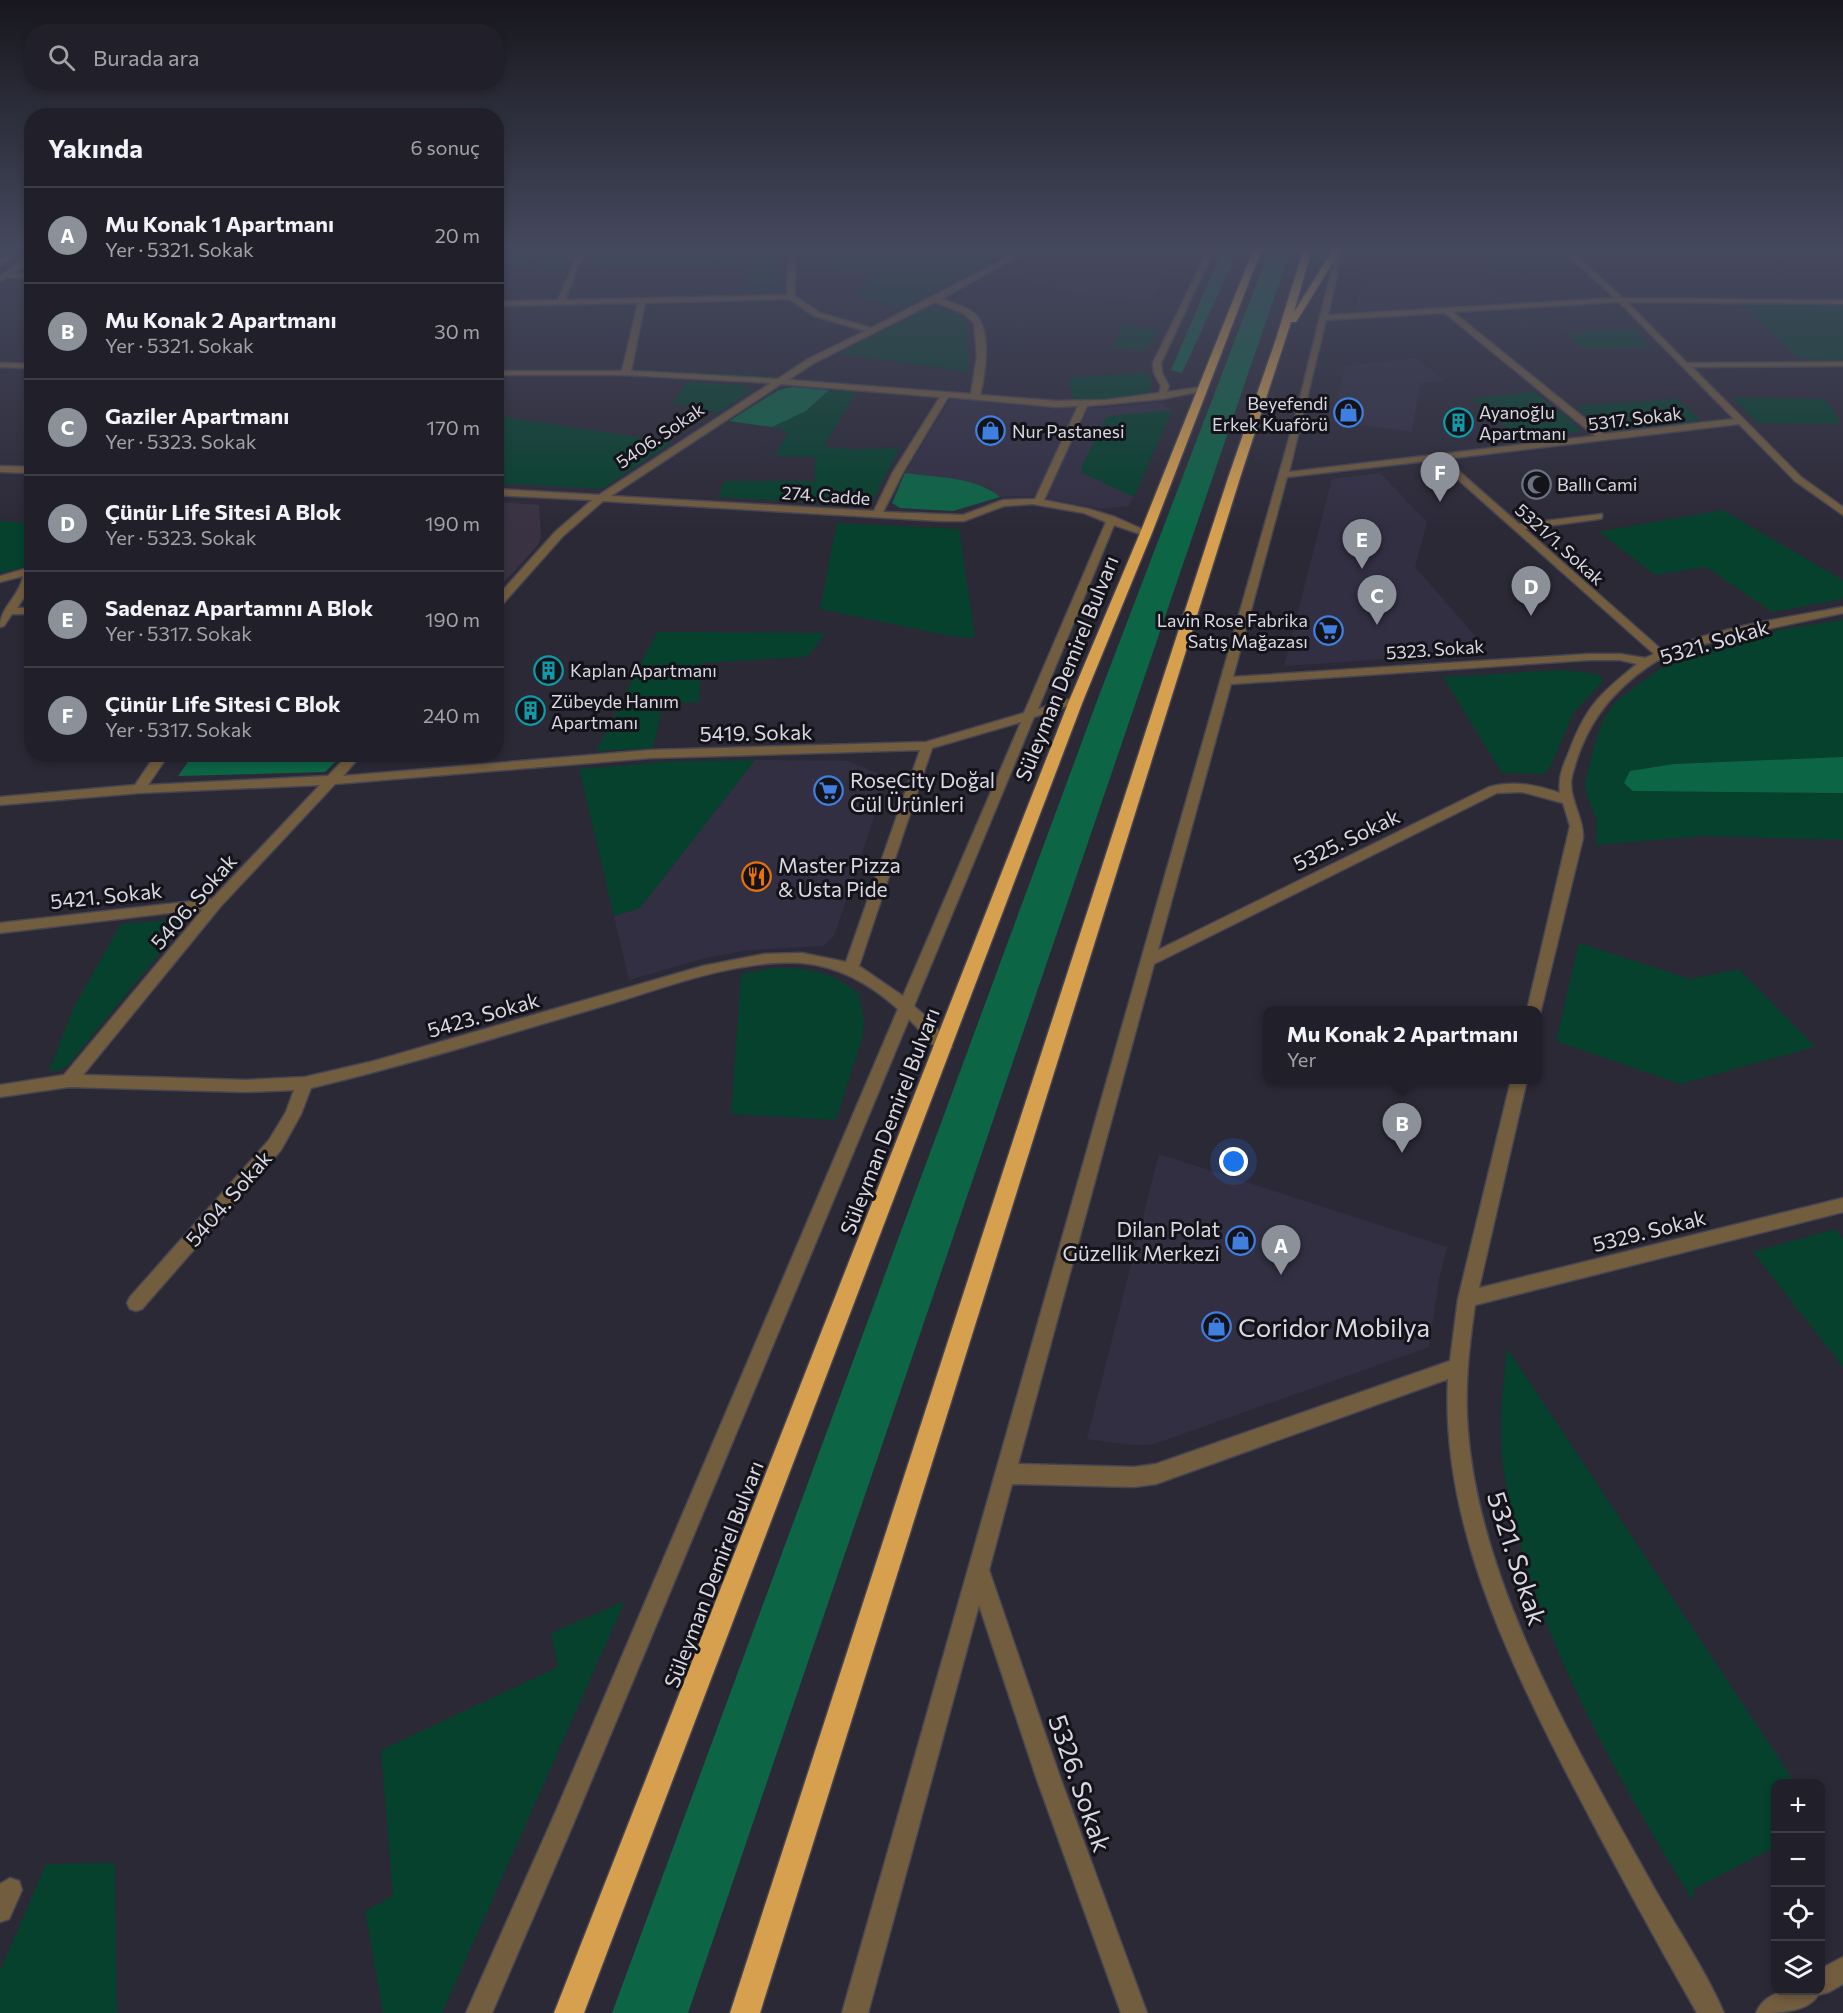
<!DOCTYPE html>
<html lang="tr">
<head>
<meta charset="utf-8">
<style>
  :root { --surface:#211f29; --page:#292731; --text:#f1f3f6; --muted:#a2a2a8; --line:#3e3d46; --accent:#8c9099 }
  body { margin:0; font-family:Commissioner,sans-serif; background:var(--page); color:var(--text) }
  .controls { position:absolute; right:18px; bottom:18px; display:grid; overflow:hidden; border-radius:12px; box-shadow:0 3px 9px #0003 }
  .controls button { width:54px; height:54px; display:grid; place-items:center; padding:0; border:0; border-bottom:2px solid var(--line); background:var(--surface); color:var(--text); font:30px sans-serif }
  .you { position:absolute; left:1234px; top:1162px; width:21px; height:21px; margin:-15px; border:4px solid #fff; border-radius:50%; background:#1a73e8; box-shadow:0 0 0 9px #1a73e833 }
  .badge { display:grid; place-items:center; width:39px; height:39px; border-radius:50%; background:var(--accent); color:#fff; font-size:20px; font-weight:700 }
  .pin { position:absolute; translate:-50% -50px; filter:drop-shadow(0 2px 3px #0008) }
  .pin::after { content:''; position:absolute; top:32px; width:21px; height:18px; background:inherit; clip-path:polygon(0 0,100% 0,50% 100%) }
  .popup { position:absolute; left:1263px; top:1006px; width:279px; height:78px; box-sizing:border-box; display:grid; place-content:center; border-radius:12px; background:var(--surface); filter:drop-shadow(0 2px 4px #0005); font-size:20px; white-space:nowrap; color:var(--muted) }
  .popup b { font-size:22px; color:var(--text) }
  .popup::after { content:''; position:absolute; left:50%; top:100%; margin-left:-12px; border:12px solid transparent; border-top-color:var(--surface) }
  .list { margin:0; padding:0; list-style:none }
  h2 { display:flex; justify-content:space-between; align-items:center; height:78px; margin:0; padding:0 24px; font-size:26px }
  h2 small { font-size:20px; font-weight:400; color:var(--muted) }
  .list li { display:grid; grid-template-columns:39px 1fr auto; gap:18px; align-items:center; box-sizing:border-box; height:96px; padding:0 24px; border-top:2px solid var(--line) }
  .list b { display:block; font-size:22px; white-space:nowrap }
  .list p { margin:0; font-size:20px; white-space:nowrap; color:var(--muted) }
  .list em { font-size:20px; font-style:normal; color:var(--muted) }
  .icon { flex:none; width:33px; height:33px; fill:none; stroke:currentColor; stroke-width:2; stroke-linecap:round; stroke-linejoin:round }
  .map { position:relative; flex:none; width:1843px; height:2013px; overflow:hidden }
  .search { position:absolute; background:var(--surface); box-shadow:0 3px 9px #0003; left:24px; top:24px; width:480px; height:66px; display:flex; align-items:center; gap:15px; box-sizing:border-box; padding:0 21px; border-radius:24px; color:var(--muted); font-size:22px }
  .panel { position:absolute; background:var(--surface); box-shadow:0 3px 9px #0003; left:24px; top:108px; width:480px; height:654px; border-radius:24px }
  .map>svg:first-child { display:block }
  .built { fill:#332f43 }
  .education { fill:#393242 }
  .green { fill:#05412c }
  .forest { fill:#0c6646 }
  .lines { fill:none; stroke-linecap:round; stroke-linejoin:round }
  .minor-casing { stroke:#484552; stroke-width:3 }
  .highway-casing { stroke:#484552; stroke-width:3 }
  .minor { fill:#735d3f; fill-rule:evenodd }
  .highway { fill:#d7a04f; fill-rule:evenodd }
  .labels { text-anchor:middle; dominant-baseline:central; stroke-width:6; stroke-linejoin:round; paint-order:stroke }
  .far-poi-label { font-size:18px; fill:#dad8e2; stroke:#141319; text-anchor:start }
  .far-street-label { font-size:18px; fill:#dad8e2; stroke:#141319 }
  .street-label { font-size:21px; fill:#dad8e2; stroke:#141319 }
  .poi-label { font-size:21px; fill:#dad8e2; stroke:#141319; text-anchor:start }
  .near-poi-label { font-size:26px; fill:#dad8e2; stroke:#141319; text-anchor:start }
  .near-street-label { font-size:26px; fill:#dad8e2; stroke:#141319 }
</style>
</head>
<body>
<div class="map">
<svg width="1843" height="2013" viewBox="0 0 1843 2013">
  <rect width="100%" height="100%" fill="#2c2937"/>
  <g class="built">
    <path d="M 1050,248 L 1178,248 L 1151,303 L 1066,292 L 1008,273 Z"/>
    <path d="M 1368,248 L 1478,248 L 1500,271 L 1476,274 L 1511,302 L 1356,311 Z"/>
    <path d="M 1414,358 L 1445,380 L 1420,384 L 1412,432 L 1333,421 L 1345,366 Z"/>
    <path d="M 950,399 L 1065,408 L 1102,408 L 1158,402 L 1172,410 L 1129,506 L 1101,509 L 1036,496 L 1000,497 L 987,487 L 973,483 L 905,473 Z"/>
    <path d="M 1380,473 L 1427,522 L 1415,567 L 1489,652 L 1284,666 L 1332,479 Z"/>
    <path d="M 755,760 L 848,761 L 883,776 L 886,782 L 834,936 L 823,946 L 749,950 L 705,958 L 629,980 L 614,916 L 640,908 Z"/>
    <path d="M 1159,1154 L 1447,1247 L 1439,1279 L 1429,1347 L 1151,1445 L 1134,1445 L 1087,1439 Z"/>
  </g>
  <path class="education" d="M 496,502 L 539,505 L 541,537 L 538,545 L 497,590 Z"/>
  <g class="green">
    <path d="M 595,248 L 700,248 L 697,253 L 727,254 L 732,248 L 779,248 L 777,287 L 772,291 L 749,292 L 751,261 L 591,265 Z"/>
    <path d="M 883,248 L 976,248 L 1009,252 L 902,307 L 857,296 L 870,273 L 805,269 L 806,251 L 876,256 Z"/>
    <path d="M 1478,248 L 1553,248 L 1572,266 L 1500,271 Z"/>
    <path d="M 512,252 L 571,252 L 564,271 L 539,271 L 542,264 L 505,263 Z"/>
    <path d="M 1741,304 L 1843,306 L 1843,360 L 1799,359 Z"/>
    <path d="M 942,308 L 958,314 L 967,324 L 968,372 L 839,353 L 927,309 Z"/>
    <path d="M 1122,326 L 1157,330 L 1147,350 L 1112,348 Z"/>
    <path d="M 1633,329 L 1651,347 L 1584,349 L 1566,333 Z"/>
    <path d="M 634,369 L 777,376 L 774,378 L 632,371 Z"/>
    <path d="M 1147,373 L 1152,383 L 1149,391 C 1128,401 1097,400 1074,400 L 1068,378 Z"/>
    <path d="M 686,382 L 741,385 L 753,390 L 718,413 L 673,403 Z"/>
    <path d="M 829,390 L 856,392 L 824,446 L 857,450 L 900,447 L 870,506 L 718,497 L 724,481 L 815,481 L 815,457 L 775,456 L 788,432 L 772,427 L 806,411 Z"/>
    <path d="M 1534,391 L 1580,429 L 1578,432 L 1521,439 L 1471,399 Z"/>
    <path d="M 1732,397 L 1825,399 L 1842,424 L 1757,423 Z"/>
    <path d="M 1678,399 L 1701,421 L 1608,431 L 1602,429 L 1576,406 Z"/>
    <path d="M 1172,410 L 1134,497 L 1082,473 L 1081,468 L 1105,419 L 1110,416 Z"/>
    <path d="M 497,416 L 673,442 L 602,489 L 497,483 Z"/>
    <path d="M 1722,510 L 1843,580 L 1843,599 L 1772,612 L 1706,567 L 1655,575 L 1599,532 Z"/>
    <path d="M 0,521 L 31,523 L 31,565 L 0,573 Z"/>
    <path d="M 837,523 L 959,529 L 975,638 L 955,637 L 820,609 Z"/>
    <path d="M 1843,620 L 1843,757 L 1674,764 L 1633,791 L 1843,793 L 1843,840 L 1703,836 L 1596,845 L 1597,821 L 1586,793 L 1585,783 L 1597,735 L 1604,719 L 1616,701 L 1658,670 L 1680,657 L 1785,629 Z"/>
    <path d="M 657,632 L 680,632 L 826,633 L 807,657 L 701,663 L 699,702 L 663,704 L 653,748 L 596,751 Z"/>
    <path d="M 1563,670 L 1598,674 L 1603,681 L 1574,712 L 1549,769 L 1543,774 L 1502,773 L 1443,677 Z"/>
    <path d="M 755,760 L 640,908 L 614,916 L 579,769 L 667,762 Z"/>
    <path d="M 183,919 L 184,924 L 68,1065 L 60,1070 L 49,1071 L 74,1007 L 121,924 Z"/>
    <path d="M 1579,943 L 1690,979 L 1739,969 L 1815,1047 L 1680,1084 L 1556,1041 Z"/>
    <path d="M 775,968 C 810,968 830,971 859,994 L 864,1021 L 863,1035 L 836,1120 L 731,1114 L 741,974 Z"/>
    <path d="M 1835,1229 L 1843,1238 L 1843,1367 L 1753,1252 Z"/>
    <path d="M 1507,1348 L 1795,1783 L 1776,1784 L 1775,1847 L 1694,1889 L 1693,1901 C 1614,1773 1525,1617 1503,1466 C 1498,1427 1503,1388 1507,1348 Z"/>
    <path d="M 625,1601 L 442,2013 L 383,2013 L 365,1911 L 393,1896 L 381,1750 L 558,1667 L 551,1633 Z"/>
    <path d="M 115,1863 L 117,2013 L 0,2013 L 0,1971 L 46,1864 Z"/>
  </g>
  <g class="forest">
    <path d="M 1223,248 L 1239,248 L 1182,373 L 1171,370 Z"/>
    <path d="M 1270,248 L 1291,248 L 688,2013 L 612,2013 L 1097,701 Z"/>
    <path d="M 792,387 L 829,390 L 806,411 L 772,427 L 729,421 L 779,390 Z"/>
    <path d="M 905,473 C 936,478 976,476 1000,497 L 953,511 L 900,508 L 892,503 Z"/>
    <path d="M 193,755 L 193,754 L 342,755 L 325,772 L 178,776 Z"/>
    <path d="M 1843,757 L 1843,793 L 1633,791 L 1624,783 L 1630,771 L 1674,764 Z"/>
  </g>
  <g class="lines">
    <defs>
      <g id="minor">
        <path d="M 19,248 L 26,248 L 0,266 L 0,261 Z"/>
        <path d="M 580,248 L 586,248 L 565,300 L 787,295 L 789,248 L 795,248 L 795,296 L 820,313 L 871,328 L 1026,248 L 1033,248 L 941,299 C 952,303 966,306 975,314 C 992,329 985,375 980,395 L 1056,401 L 1107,400 L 1159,393 L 1161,386 L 1154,373 L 1153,363 L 1209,248 L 1215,248 L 1161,363 L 1162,373 L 1169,386 L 1167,392 L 1203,387 L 1207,390 L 1162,399 L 1087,406 L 1044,500 L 1089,509 L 1115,517 L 1151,533 L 1146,536 L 1114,525 L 1038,709 L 1076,697 L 1082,701 L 1034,717 L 914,1006 L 931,1021 L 952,1047 L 949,1051 L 939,1051 L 909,1019 L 572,1827 L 492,2013 L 466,2013 L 556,1811 L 898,1009 C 870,984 839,966 801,963 C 739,959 669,986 610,1004 C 511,1033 412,1064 311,1088 L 301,1114 L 281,1150 L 142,1309 L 136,1311 L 130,1309 L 127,1303 L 130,1297 L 269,1140 L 286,1112 L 294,1090 L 246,1092 L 69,1087 L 0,1097 L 0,1085 L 64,1075 L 203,909 L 0,933 L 0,923 L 212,899 L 320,785 L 139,793 L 0,805 L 0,797 L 135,785 L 156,754 L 169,754 L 148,785 L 328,776 L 349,754 L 362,754 L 343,776 L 651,750 L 926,742 L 1024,713 L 1106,522 L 1084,513 L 1032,504 L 1004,506 L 964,521 L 941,521 L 603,501 L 563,536 L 500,607 L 496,608 L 496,598 L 555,532 L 592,500 L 496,495 L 496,489 L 599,495 L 771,383 L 626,375 L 496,375 L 496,371 L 622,371 L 638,303 L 496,306 L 496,302 L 558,300 ZM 789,299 L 814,316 L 865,331 L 808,359 L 778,379 L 631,371 L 645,303 ZM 935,302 L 963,313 L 974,323 L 977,356 L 971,394 L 788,380 L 814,363 ZM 781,384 L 940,397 L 893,472 L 874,511 L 611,496 ZM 948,397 L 1056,407 L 1078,406 L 1035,499 L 1003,500 L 963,515 L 883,512 L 903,472 ZM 1021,722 L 903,996 L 859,966 L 932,748 ZM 920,750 L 846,962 L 802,953 L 764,954 L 703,966 L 374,1061 L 305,1077 L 246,1080 L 83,1075 L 221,906 L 335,784 L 651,758 Z"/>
        <path d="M 1337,248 L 1343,248 L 1328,315 L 1615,298 L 1560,248 L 1567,248 L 1623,298 L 1843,300 L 1843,304 L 1627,302 L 1687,363 L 1843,362 L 1843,366 L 1692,367 L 1801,477 L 1843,507 L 1843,515 L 1795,481 L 1739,424 L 1445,459 L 1519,524 L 1602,514 L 1602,518 L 1599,519 L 1525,529 L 1663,651 C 1718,627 1785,618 1843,607 L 1843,613 C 1801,622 1759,630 1717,641 C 1695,646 1668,652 1649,666 C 1608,694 1584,728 1572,776 C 1567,796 1584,817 1583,838 L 1540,1014 L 1537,1015 L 1537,1010 L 1527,1010 L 1570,826 L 1563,803 L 1522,792 L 1497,793 L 1154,964 L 1018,1464 L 1134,1467 L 1156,1464 L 1450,1361 L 1458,1299 L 1511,1080 L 1527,1080 L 1479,1288 L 1843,1198 L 1843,1212 L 1475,1305 C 1469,1347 1464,1389 1468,1432 C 1480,1587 1579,1752 1653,1886 C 1676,1927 1706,1971 1724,2013 L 1697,2013 C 1652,1934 1609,1855 1567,1774 C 1505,1652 1441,1519 1448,1379 L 1156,1484 L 1134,1487 L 1012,1484 L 989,1570 L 1060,1777 L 1147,2013 L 1121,2013 L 1036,1777 L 979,1605 L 868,2013 L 842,2013 L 1296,414 ZM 1619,302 L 1734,419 L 1604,434 L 1453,312 ZM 1445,313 L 1595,436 L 1289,472 L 1326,320 ZM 1436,460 L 1654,654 L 1645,658 L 1620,654 L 1589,654 L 1233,677 L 1287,477 ZM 1589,660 L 1620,660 L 1637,664 C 1600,694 1586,706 1569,752 C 1563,766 1558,777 1560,793 C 1536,785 1514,780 1489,787 L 1158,950 L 1231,684 Z"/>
        <path d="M 32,254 L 32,260 L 12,274 L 32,273 L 32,277 L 6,278 L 0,281 L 0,276 Z"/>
        <path d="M 0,363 L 32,364 L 32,368 L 0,367 Z"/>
        <path d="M 0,466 L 32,467 L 32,473 L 0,472 Z"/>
        <path d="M 32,567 L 32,586 L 17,608 L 32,608 L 32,614 L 12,614 L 4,626 L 0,627 C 0,607 20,596 23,576 L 0,582 L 0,576 Z"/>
        <path d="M 10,1878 L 19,1881 L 22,1890 L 9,1919 L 0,1922 L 0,1884 Z"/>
        <path d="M 1843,1957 L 1843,1984 L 1829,1992 L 1818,1995 C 1808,2013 1775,2013 1756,2013 C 1767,1987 1797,1990 1820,1990 L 1820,1969 Z"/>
      </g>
      <g id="highway">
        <path d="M 1254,248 L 1262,248 L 1152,533 L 1083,701 L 584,2013 L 554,2013 L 1069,701 L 1140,533 Z"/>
        <path d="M 1304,248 L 1312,248 L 1294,312 L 1334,248 L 1342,248 L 1296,322 L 1291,322 L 1240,478 L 760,2013 L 730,2013 L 1228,478 L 1276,339 Z"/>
      </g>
    </defs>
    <use href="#minor" class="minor-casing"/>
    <use href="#highway" class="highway-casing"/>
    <use href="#minor" class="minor"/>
    <use href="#highway" class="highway"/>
  </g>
  <linearGradient id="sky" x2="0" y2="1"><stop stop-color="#18171e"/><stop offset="0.47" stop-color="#45495e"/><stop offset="1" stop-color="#45495e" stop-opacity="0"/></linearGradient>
  <rect width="1843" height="529" fill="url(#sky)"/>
  <defs>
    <symbol id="shop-ring" viewBox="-11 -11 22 22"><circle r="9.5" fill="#141319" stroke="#3f7fe0" stroke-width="1.5"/><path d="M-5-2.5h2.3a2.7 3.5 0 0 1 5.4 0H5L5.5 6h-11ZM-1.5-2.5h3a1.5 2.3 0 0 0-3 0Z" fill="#3f7fe0"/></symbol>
    <symbol id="building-ring" viewBox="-11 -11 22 22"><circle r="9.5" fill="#141319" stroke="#0f9aa8" stroke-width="1.5"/><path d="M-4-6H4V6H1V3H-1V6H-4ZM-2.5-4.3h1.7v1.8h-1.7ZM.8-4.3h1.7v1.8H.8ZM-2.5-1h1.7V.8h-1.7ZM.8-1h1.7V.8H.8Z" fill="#0f9aa8"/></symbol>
    <symbol id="mosque-ring" viewBox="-11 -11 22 22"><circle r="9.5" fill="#141319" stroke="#6b7280" stroke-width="1.5"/><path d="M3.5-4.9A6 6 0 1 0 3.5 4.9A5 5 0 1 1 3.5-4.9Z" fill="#6b7280"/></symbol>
    <symbol id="supermarket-ring" viewBox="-11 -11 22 22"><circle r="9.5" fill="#141319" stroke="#3f7fe0" stroke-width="1.5"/><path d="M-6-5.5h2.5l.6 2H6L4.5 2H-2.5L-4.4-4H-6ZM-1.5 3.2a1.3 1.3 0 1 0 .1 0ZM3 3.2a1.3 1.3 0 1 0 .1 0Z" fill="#3f7fe0"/></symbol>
    <symbol id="restaurant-ring" viewBox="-11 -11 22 22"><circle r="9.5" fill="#141319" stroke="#e8710a" stroke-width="1.5"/><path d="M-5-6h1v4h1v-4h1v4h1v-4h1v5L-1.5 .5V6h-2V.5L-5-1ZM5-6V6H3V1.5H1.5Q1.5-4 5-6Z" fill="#e8710a"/></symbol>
  </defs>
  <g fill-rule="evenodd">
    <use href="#shop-ring" x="1332" y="396" width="33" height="33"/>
    <use href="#building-ring" x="1442" y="406" width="33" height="33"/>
    <use href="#shop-ring" x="974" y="414" width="33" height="33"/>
    <use href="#mosque-ring" x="1520" y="468" width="33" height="33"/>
    <use href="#supermarket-ring" x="1312" y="614" width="33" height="33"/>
    <use href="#building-ring" x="532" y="654" width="33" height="33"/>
    <use href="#building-ring" x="514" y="694" width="33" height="33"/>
    <use href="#supermarket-ring" x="812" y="774" width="33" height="33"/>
    <use href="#restaurant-ring" x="740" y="860" width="33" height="33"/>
    <use href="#shop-ring" x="1224" y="1224" width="33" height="33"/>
    <use href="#shop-ring" x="1200" y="1310" width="33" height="33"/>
  </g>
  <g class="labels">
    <g class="far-poi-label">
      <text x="1328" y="403" text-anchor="end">Beyefendi<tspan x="1328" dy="21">Erkek Kuaförü</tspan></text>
      <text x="1479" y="412">Ayanoğlu<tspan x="1479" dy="21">Apartmanı</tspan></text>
      <text x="1012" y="431">Nur Pastanesi</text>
      <text x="1557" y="484">Ballı Cami</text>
      <text x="1308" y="620" text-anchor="end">Lavin Rose Fabrika<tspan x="1308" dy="21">Satış Mağazası</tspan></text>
      <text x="570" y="670">Kaplan Apartmanı</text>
      <text x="551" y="701">Zübeyde Hanım<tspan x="551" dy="21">Apartmanı</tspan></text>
    </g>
    <g class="far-street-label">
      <text transform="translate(1635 418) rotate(-7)">5317. Sokak</text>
      <text transform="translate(660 435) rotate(-34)">5406. Sokak</text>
      <text transform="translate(826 495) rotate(4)">274. Cadde</text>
      <text transform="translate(1560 544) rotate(42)">5321/1. Sokak</text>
      <text transform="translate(1435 649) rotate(-4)">5323. Sokak</text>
    </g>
    <g class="street-label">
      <text transform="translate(1714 641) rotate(-16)">5321. Sokak</text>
      <text transform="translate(1066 668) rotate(-68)">Süleyman Demirel Bulvarı</text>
      <text transform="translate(756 732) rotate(-1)">5419. Sokak</text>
      <text transform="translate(1346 839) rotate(-26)">5325. Sokak</text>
      <text transform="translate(106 895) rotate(-6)">5421. Sokak</text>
      <text transform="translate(193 901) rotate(-49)">5406. Sokak</text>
      <text transform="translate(483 1014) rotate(-16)">5423. Sokak</text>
      <text transform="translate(889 1121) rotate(-69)">Süleyman Demirel Bulvarı</text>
      <text transform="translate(228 1198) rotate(-49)">5404. Sokak</text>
      <text transform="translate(1649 1230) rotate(-14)">5329. Sokak</text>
      <text transform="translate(713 1574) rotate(-69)">Süleyman Demirel Bulvarı</text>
    </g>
    <g class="poi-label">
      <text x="850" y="779">RoseCity Doğal<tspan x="850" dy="24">Gül Ürünleri</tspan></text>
      <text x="778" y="864">Master Pizza<tspan x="778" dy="24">&amp; Usta Pide</tspan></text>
      <text x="1220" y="1228" text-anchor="end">Dilan Polat<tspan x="1220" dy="24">Güzellik Merkezi</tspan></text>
    </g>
    <g class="near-poi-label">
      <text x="1238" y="1326">Coridor Mobilya</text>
    </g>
    <g class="near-street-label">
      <text transform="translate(1518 1558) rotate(72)">5321. Sokak</text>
      <text transform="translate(1081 1783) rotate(71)">5326. Sokak</text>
    </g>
  </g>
</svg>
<div class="controls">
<button>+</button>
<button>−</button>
<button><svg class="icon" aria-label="locate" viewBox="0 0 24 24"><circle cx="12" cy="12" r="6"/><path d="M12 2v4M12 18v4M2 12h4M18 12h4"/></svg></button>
<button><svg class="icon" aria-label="layers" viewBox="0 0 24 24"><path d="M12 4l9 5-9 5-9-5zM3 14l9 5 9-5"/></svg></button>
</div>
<div class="you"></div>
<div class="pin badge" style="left:1281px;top:1275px">A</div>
<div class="pin badge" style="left:1402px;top:1153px">B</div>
<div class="popup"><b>Mu Konak 2 Apartmanı</b>Yer</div>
<div class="pin badge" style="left:1377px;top:625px">C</div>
<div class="pin badge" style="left:1531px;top:616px">D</div>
<div class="pin badge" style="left:1362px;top:569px">E</div>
<div class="pin badge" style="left:1440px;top:502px">F</div>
<div class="search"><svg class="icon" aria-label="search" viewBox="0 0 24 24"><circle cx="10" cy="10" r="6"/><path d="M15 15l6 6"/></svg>Burada ara</div>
<section class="panel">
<h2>Yakında<small>6 sonuç</small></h2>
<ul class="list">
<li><span class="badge">A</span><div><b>Mu Konak 1 Apartmanı</b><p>Yer · 5321. Sokak</p></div><em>20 m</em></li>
<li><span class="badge">B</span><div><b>Mu Konak 2 Apartmanı</b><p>Yer · 5321. Sokak</p></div><em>30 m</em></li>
<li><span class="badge">C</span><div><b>Gaziler Apartmanı</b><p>Yer · 5323. Sokak</p></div><em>170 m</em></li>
<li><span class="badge">D</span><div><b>Çünür Life Sitesi A Blok</b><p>Yer · 5323. Sokak</p></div><em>190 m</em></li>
<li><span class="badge">E</span><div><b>Sadenaz Apartamnı A Blok</b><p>Yer · 5317. Sokak</p></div><em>190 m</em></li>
<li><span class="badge">F</span><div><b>Çünür Life Sitesi C Blok</b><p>Yer · 5317. Sokak</p></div><em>240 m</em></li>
</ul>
</section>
</div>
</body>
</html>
